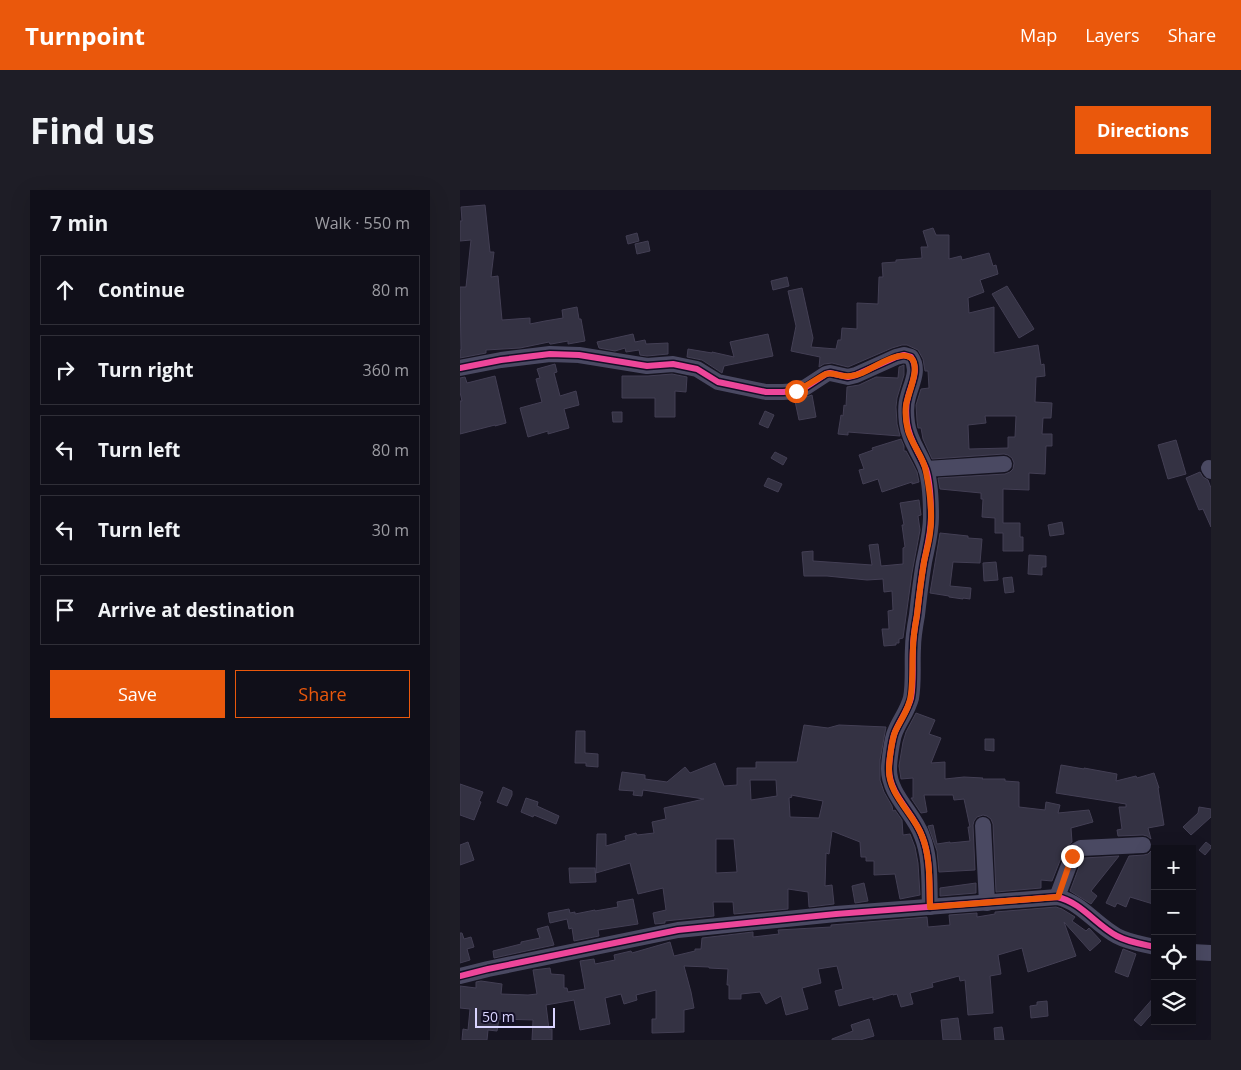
<!DOCTYPE html>
<html lang="en">
<head>
<meta charset="utf-8">
<style>
  :root { --surface:#100f19; --page:#1e1d26; --text:#f1f3f6; --muted:#9c9ca2; --line:#302f38; --accent:#ea580c }
  body { margin:0; font-family:"Open Sans",sans-serif; background:var(--page); color:var(--text) }
  .controls { position:absolute; right:15px; bottom:15px; display:grid; overflow:hidden; border-radius:0px; box-shadow:0 5px 20px #0002 }
  .controls button { width:45px; height:45px; display:grid; place-items:center; padding:0; border:0; border-bottom:1px solid var(--line); background:var(--surface); color:var(--text); font:25px sans-serif }
  .scale { position:absolute; left:15px; bottom:12px; width:80px; box-sizing:border-box; padding-left:5px; border:2px solid #d9d4ff; border-top:0; font-size:14px; line-height:18px; white-space:nowrap; color:#d9d4ff; -webkit-text-stroke:4px #130f26; paint-order:stroke }
  .stop { position:absolute; width:15px; height:15px; margin:-11px; border:4px solid #ea580c; border-radius:50%; background:#fff }
  .stop.end { background:#ea580c; border-color:#fff; box-shadow:0 1px 5px #0008 }
  .list { margin:0; padding:0; list-style:none }
  h2 { display:flex; justify-content:space-between; align-items:center; height:65px; margin:0; padding:0 20px; font-size:21px }
  h2 small { font-size:16px; font-weight:400; color:var(--muted) }
  .list li { display:grid; grid-template-columns:32px 1fr auto; gap:15px; align-items:center; box-sizing:border-box; height:70px; margin:0 10px 10px; padding:0 10px; border:1px solid var(--line); border-radius:0px }
  .list b { display:block; font-size:19px; white-space:nowrap }
  .list em { font-size:16px; font-style:normal; color:var(--muted) }
  .actions { display:flex; gap:10px; padding:15px 20px }
  .actions a { flex:1; padding:11px 0; border:1px solid var(--accent); border-radius:0px; text-align:center; font-size:18px; color:var(--accent) }
  .actions .main { background:var(--accent); color:#fff }
  .icon { flex:none; width:28px; height:28px; fill:none; stroke:currentColor; stroke-width:2; stroke-linecap:round; stroke-linejoin:round }
  .map { position:relative; flex:none; width:751px; height:850px; overflow:hidden; border-radius:0px }
  header { display:flex; align-items:center; gap:30px; box-sizing:border-box; height:70px; padding:0 25px; background:var(--accent); color:#fff }
  header strong { font-size:24px }
  nav { display:flex; gap:28px; margin-inline-start:auto; font-size:18px }
  .intro { display:flex; align-items:center; justify-content:space-between; box-sizing:border-box; height:120px; padding:0 30px }
  h1 { margin:0; font-size:35px }
  .button { padding:12px 22px; border-radius:0px; background:var(--accent); color:#fff; font-size:18px; font-weight:700 }
  main { display:flex; gap:30px; padding:0 30px }
  aside { flex:1; background:var(--surface); border-radius:0px; box-shadow:0 5px 20px #0002 }
  .map>svg:first-child { display:block }
  .building { fill:#343243; stroke:#433f54; fill-rule:evenodd }
  .lines { fill:none; stroke-linecap:round; stroke-linejoin:round }
  .minor { stroke:#4a4962; stroke-width:16 }
  .cycleway-casing { stroke:#130f26; stroke-width:9 }
  .cycleway { stroke:#ed469a; stroke-width:6 }
  .route { stroke:#ea580c; stroke-width:6 }
</style>
</head>
<body>
<header>
<strong>Turnpoint</strong>
<nav><a>Map</a><a>Layers</a><a>Share</a></nav>
</header>
<div class="intro"><h1>Find us</h1><a class="button">Directions</a></div>
<main>
<aside>
<h2>7 min<small>Walk · 550 m</small></h2>
<ul class="list">
<li><svg class="icon" aria-label="ahead" viewBox="0 0 24 24"><path d="M12 20V5M6 11l6-6 6 6"/></svg><div><b>Continue</b></div><em>80 m</em></li>
<li><svg class="icon" aria-label="right" viewBox="0 0 24 24"><path d="M7 20v-9h11M14 6l5 5-5 5"/></svg><div><b>Turn right</b></div><em>360 m</em></li>
<li><svg class="icon" aria-label="left" viewBox="0 0 24 24"><path d="M17 20v-9H6M10 6l-5 5 5 5"/></svg><div><b>Turn left</b></div><em>80 m</em></li>
<li><svg class="icon" aria-label="left" viewBox="0 0 24 24"><path d="M17 20v-9H6M10 6l-5 5 5 5"/></svg><div><b>Turn left</b></div><em>30 m</em></li>
<li><svg class="icon" aria-label="arrive" viewBox="0 0 24 24"><path d="M6 21V4h12l-3 4 3 4H6"/></svg><div><b>Arrive at destination</b></div></li>
</ul>
<div class="actions"><a class="main">Save</a><a>Share</a></div>
</aside>
<div class="map">
<svg width="751" height="850" viewBox="0 0 751 850">
  <rect width="100%" height="100%" fill="#161421"/>
  <g class="building">
    <path d="M 25,15 L 30,62 L 34,62 L 31,87 L 38,86 L 42,130 L 70,128 L 70,134 L 85,131 L 103,128 L 102,120 L 117,117 L 119,129 L 121,129 L 125,151 L 108,154 L 108,151 L 91,154 L 90,154 L 89,152 L 60,158 L 26,160 L 26,163 L 0,168 L 0,160 L 1,160 L 0,97 L 6,97 L 11,50 L 0,51 L 0,31 L 2,31 L 1,17 Z"/>
    <path d="M 473,38 L 476,45 L 489,45 L 489,69 L 501,66 L 502,70 L 529,63 L 533,76 L 536,75 L 538,84 L 520,90 L 524,102 L 508,108 L 509,123 L 534,117 L 534,163 L 578,155 L 581,175 L 584,174 L 585,186 L 576,187 L 575,212 L 592,213 L 591,228 L 583,228 L 582,244 L 592,244 L 592,256 L 586,256 L 585,284 L 569,283 L 569,300 L 543,299 L 543,333 L 560,333 L 560,347 L 563,347 L 563,361 L 543,361 L 543,343 L 535,343 L 535,328 L 522,327 L 523,309 L 521,309 L 521,303 L 480,299 L 478,288 L 545,284 L 550,282 L 553,279 L 554,273 L 552,268 L 548,265 L 544,264 L 472,269 L 463,249 L 461,238 L 458,238 L 457,231 L 456,215 L 461,199 L 469,198 L 468,181 L 465,181 L 463,169 L 458,160 L 447,155 L 442,155 L 432,158 L 388,177 L 372,173 L 364,174 L 359,177 L 360,167 L 331,161 L 336,136 L 328,101 L 342,98 L 353,148 L 351,157 L 376,159 L 378,150 L 381,150 L 382,138 L 397,139 L 397,113 L 418,114 L 419,87 L 423,87 L 422,73 L 436,72 L 436,70 L 462,68 L 461,57 L 468,57 L 463,41 ZM 525,226 L 556,226 L 555,247 L 548,247 L 548,258 L 509,259 L 508,235 L 526,233 Z"/>
    <path d="M 177,43 L 179,51 L 168,54 L 166,46 Z"/>
    <path d="M 188,51 L 190,61 L 177,64 L 175,54 Z"/>
    <path d="M 327,87 L 329,96 L 313,100 L 311,91 Z"/>
    <path d="M 547,96 L 574,139 L 559,148 L 532,104 Z"/>
    <path d="M 173,144 L 175,152 L 185,150 L 186,154 L 208,153 L 208,164 L 187,166 L 180,165 L 179,160 L 166,162 L 165,158 L 155,161 L 139,158 L 137,152 Z"/>
    <path d="M 308,144 L 313,166 L 264,176 L 262,183 L 242,170 L 227,167 L 228,159 L 252,163 L 252,162 L 274,167 L 270,152 Z"/>
    <path d="M 95,174 L 97,182 L 94,183 L 100,206 L 116,201 L 119,215 L 104,219 L 109,238 L 88,244 L 88,241 L 68,247 L 60,218 L 82,212 L 76,189 L 80,188 L 77,179 Z"/>
    <path d="M 444,175 L 444,185 L 437,208 L 436,217 L 437,234 L 440,246 L 388,242 L 388,245 L 378,244 L 381,225 L 383,226 L 384,215 L 386,216 L 387,197 L 399,195 L 416,187 L 438,188 L 439,177 Z"/>
    <path d="M 212,184 L 227,187 L 226,202 L 215,201 L 215,227 L 195,227 L 195,208 L 162,208 L 162,186 L 188,186 Z"/>
    <path d="M 35,186 L 46,233 L 35,236 L 35,235 L 0,244 L 0,211 L 2,211 L 0,202 L 0,188 L 5,187 L 7,193 Z"/>
    <path d="M 352,205 L 356,227 L 339,230 L 335,211 Z"/>
    <path d="M 305,221 L 314,225 L 308,238 L 299,234 Z"/>
    <path d="M 152,222 L 162,222 L 162,232 L 153,232 Z"/>
    <path d="M 441,249 L 444,256 L 444,261 L 446,261 L 452,272 L 457,282 L 459,292 L 452,294 L 452,292 L 422,302 L 418,289 L 403,294 L 399,280 L 404,279 L 399,265 L 413,260 L 412,258 Z"/>
    <path d="M 716,250 L 726,284 L 708,289 L 698,255 Z"/>
    <path d="M 315,262 L 327,268 L 323,275 L 311,268 Z"/>
    <path d="M 740,282 L 743,287 L 748,290 L 751,298 L 751,337 L 743,319 L 739,320 L 726,288 Z"/>
    <path d="M 308,288 L 322,294 L 318,302 L 304,296 Z"/>
    <path d="M 459,310 L 461,325 L 458,326 L 460,340 L 452,383 L 443,448 L 439,449 L 439,453 L 436,453 L 436,455 L 424,456 L 422,439 L 429,439 L 428,421 L 433,420 L 432,401 L 424,402 L 423,389 L 407,390 L 367,386 L 344,386 L 342,362 L 353,361 L 353,371 L 412,375 L 409,355 L 418,354 L 421,376 L 443,374 L 443,358 L 445,357 L 442,335 L 444,335 L 440,313 Z"/>
    <path d="M 602,332 L 604,344 L 590,346 L 588,335 Z"/>
    <path d="M 480,343 L 508,346 L 508,348 L 522,349 L 520,373 L 493,372 L 490,396 L 511,398 L 510,409 L 503,408 L 503,409 L 489,407 L 489,406 L 470,403 Z"/>
    <path d="M 569,365 L 586,366 L 586,377 L 582,377 L 582,385 L 568,384 Z"/>
    <path d="M 536,372 L 538,390 L 524,391 L 523,373 Z"/>
    <path d="M 552,387 L 554,402 L 545,403 L 543,388 Z"/>
    <path d="M 456,523 L 475,530 L 469,544 L 481,548 L 471,573 L 485,572 L 485,589 L 504,587 L 523,588 L 522,589 L 545,589 L 545,591 L 559,592 L 559,617 L 585,620 L 586,612 L 600,615 L 598,623 L 629,620 L 633,632 L 611,638 L 612,652 L 605,658 L 592,691 L 581,690 L 581,698 L 536,702 L 533,634 L 531,629 L 527,626 L 523,625 L 517,627 L 514,631 L 513,635 L 515,680 L 479,682 L 477,661 L 468,636 L 473,635 L 477,654 L 490,652 L 490,653 L 510,651 L 508,637 L 510,637 L 504,609 L 494,610 L 493,605 L 464,605 L 467,622 L 461,623 L 451,608 L 453,608 L 453,588 L 441,589 L 439,576 L 443,552 L 446,542 Z"/>
    <path d="M 344,535 L 368,538 L 379,535 L 426,537 L 420,570 L 420,590 L 424,602 L 432,616 L 433,621 L 435,620 L 442,630 L 443,645 L 450,644 L 455,657 L 458,673 L 460,705 L 440,709 L 435,684 L 414,685 L 414,671 L 406,671 L 406,667 L 401,667 L 400,652 L 372,641 L 369,664 L 366,663 L 365,696 L 372,695 L 374,714 L 349,717 L 348,702 L 328,699 L 328,719 L 274,724 L 273,712 L 253,712 L 254,726 L 205,731 L 205,733 L 195,734 L 193,723 L 206,720 L 203,698 L 178,704 L 170,673 L 136,683 L 137,644 L 146,644 L 146,656 L 166,650 L 165,646 L 176,643 L 177,645 L 194,643 L 192,632 L 206,629 L 204,618 L 244,609 L 183,600 L 182,606 L 173,605 L 174,601 L 159,600 L 162,582 L 185,585 L 185,589 L 207,592 L 225,577 L 230,583 L 255,573 L 264,596 L 277,595 L 277,578 L 296,578 L 296,572 L 337,572 ZM 290,590 L 316,590 L 317,606 L 291,610 ZM 331,605 L 363,611 L 359,628 L 330,627 L 329,608 L 332,607 ZM 256,649 L 274,649 L 277,682 L 256,683 Z"/>
    <path d="M 116,541 L 125,541 L 125,563 L 138,564 L 138,577 L 126,576 L 126,573 L 115,573 Z"/>
    <path d="M 525,549 L 534,549 L 534,561 L 525,560 Z"/>
    <path d="M 601,575 L 624,579 L 624,578 L 657,584 L 656,591 L 676,586 L 677,588 L 694,583 L 699,598 L 698,598 L 704,635 L 688,638 L 691,649 L 687,646 L 683,645 L 658,646 L 657,640 L 662,639 L 659,617 L 666,617 L 666,614 L 596,603 Z"/>
    <path d="M 0,594 L 23,602 L 19,611 L 21,612 L 14,630 L 0,625 Z"/>
    <path d="M 43,597 L 52,601 L 52,605 L 47,616 L 37,612 Z"/>
    <path d="M 66,608 L 78,612 L 77,616 L 99,626 L 96,634 L 74,625 L 73,627 L 61,622 Z"/>
    <path d="M 739,617 L 751,619 L 751,627 L 731,645 L 723,637 L 738,623 Z"/>
    <path d="M 8,652 L 14,670 L 0,675 L 0,655 Z"/>
    <path d="M 746,652 L 751,656 L 751,658 L 745,665 L 739,660 Z"/>
    <path d="M 691,661 L 695,673 L 695,707 L 693,714 L 670,707 L 666,717 L 657,713 L 655,717 L 646,713 L 669,666 L 684,665 L 688,664 Z"/>
    <path d="M 659,666 L 631,701 L 637,706 L 631,714 L 610,701 L 622,669 L 624,668 Z"/>
    <path d="M 109,678 L 135,678 L 136,692 L 110,693 Z"/>
    <path d="M 404,693 L 408,711 L 395,713 L 392,696 Z"/>
    <path d="M 516,693 L 516,703 L 480,706 L 480,698 Z"/>
    <path d="M 173,709 L 178,734 L 138,740 L 139,746 L 114,751 L 112,738 L 109,739 L 107,729 L 90,733 L 88,723 L 109,719 L 110,723 L 115,722 L 115,724 L 135,720 L 135,721 L 158,717 L 157,712 Z"/>
    <path d="M 596,717 L 602,719 L 615,727 L 612,731 L 626,741 L 629,738 L 641,751 L 630,761 L 604,732 L 616,766 L 568,782 L 562,758 L 538,765 L 541,784 L 530,786 L 533,823 L 508,825 L 505,790 L 500,791 L 499,786 L 472,793 L 473,797 L 450,803 L 453,814 L 441,817 L 437,804 L 433,805 L 433,804 L 413,810 L 413,807 L 379,816 L 375,801 L 383,799 L 377,776 L 358,779 L 361,793 L 342,798 L 348,819 L 326,825 L 321,806 L 306,814 L 300,802 L 281,804 L 281,809 L 269,809 L 269,795 L 267,795 L 268,779 L 249,778 L 249,777 L 224,776 L 231,802 L 234,818 L 224,820 L 224,842 L 192,843 L 192,829 L 196,829 L 196,800 L 176,805 L 177,810 L 164,814 L 161,804 L 145,808 L 150,834 L 120,840 L 114,810 L 86,815 L 89,839 L 92,839 L 92,850 L 72,850 L 73,830 L 39,829 L 37,841 L 28,840 L 27,850 L 2,850 L 3,839 L 8,840 L 10,819 L 0,818 L 0,796 L 16,798 L 16,792 L 21,791 L 42,794 L 41,804 L 68,805 L 77,804 L 73,780 L 90,778 L 91,784 L 104,785 L 104,798 L 107,798 L 108,802 L 125,799 L 120,771 L 134,769 L 135,774 L 155,770 L 154,765 L 171,761 L 172,763 L 210,752 L 214,766 L 235,761 L 235,759 L 241,759 L 242,748 L 293,742 L 293,747 L 319,744 L 318,740 L 371,737 L 371,735 L 467,727 L 468,737 L 490,735 L 489,725 L 517,723 L 517,727 L 535,724 L 535,722 Z"/>
    <path d="M 88,736 L 94,755 L 34,768 L 33,761 L 61,754 L 61,752 L 80,748 L 77,739 Z"/>
    <path d="M 0,743 L 2,743 L 4,749 L 11,747 L 14,757 L 7,759 L 10,770 L 0,773 Z"/>
    <path d="M 663,759 L 676,764 L 668,787 L 655,782 Z"/>
    <path d="M 695,806 L 695,820 L 681,836 L 674,830 Z"/>
    <path d="M 587,811 L 588,826 L 571,828 L 570,816 L 577,815 L 577,812 Z"/>
    <path d="M 498,828 L 501,850 L 483,850 L 481,830 Z"/>
    <path d="M 409,829 L 414,846 L 400,850 L 372,850 L 372,849 L 393,841 L 391,835 Z"/>
    <path d="M 542,837 L 544,850 L 535,850 L 534,838 Z"/>
  </g>
  <g class="lines">
    <g class="minor">
      <path d="M 0,178 L 41,170 L 90,164 L 119,165 L 187,176 L 213,174 L 237,179 L 258,192 L 306,202 L 323,202 L 336,201 L 346,197 L 366,184 L 370,183 L 388,187 L 396,185 L 436,167 L 444,165 L 451,167 C 460,180 451,194 448,207 C 445,216 446,225 447,233 C 449,250 460,263 466,279 C 470,291 471,314 471,327 C 471,343 467,357 464,372 C 461,389 459,407 457,425 C 455,436 453,447 453,458 C 452,474 454,492 451,508 C 448,520 440,530 435,542 C 432,549 429,571 429,579 C 429,605 454,623 462,646 C 471,668 469,694 470,717"/>
      <path d="M 749,278 L 751,281"/>
      <path d="M 466,279 L 544,274"/>
      <path d="M 523,635 L 527,713"/>
      <path d="M 597,707 L 614,662 L 621,658 L 683,655"/>
      <path d="M 732,762 L 751,763"/>
      <path d="M 0,786 L 28,779 L 218,740 L 376,724 L 597,707 C 621,712 636,735 657,746 C 668,752 682,754 695,757"/>
    </g>
    <defs>
      <g id="cycleway">
        <path d="M 0,178 L 41,170 L 90,164 L 119,165 L 187,176 L 213,174 L 237,179 L 258,192 L 306,202 L 323,202 L 336,201 L 346,197 L 366,184 L 370,183 L 388,187 L 396,185 L 436,167 L 444,165 L 451,167 C 460,180 451,194 448,207 C 445,216 446,225 447,233 C 449,250 460,263 466,279 C 470,291 471,314 471,327 C 471,343 467,357 464,372 C 461,389 459,407 457,425 C 455,436 453,447 453,458 C 452,474 454,492 451,508 C 448,520 440,530 435,542 C 432,549 429,571 429,579 C 429,605 454,623 462,646 C 471,668 469,694 470,717"/>
        <path d="M 0,786 L 28,779 L 218,740 L 376,724 L 597,707 C 621,712 636,735 657,746 C 668,752 682,754 695,757"/>
      </g>
    </defs>
    <use href="#cycleway" class="cycleway-casing"/>
    <use href="#cycleway" class="cycleway"/>
  </g>
  <g class="lines">
    <path class="route" d="M 336,201 C 347,196 356,189 366,184 C 372,182 378,186 384,186 C 390,187 397,185 402,183 C 413,178 440,159 451,168 C 461,176 448,204 446,215 C 445,223 446,233 448,241 C 452,255 464,267 466,282 C 470,302 473,323 470,343 C 469,353 466,362 464,372 C 461,390 459,407 457,425 C 455,436 453,447 453,458 C 452,473 453,489 451,504 C 450,518 441,529 435,542 C 432,549 429,571 429,579 C 428,605 454,624 462,646 C 471,668 469,694 470,717 L 598,707 L 612,666"/>
  </g>
</svg>
<div class="controls">
<button>+</button>
<button>−</button>
<button><svg class="icon" aria-label="locate" viewBox="0 0 24 24"><circle cx="12" cy="12" r="6"/><path d="M12 2v4M12 18v4M2 12h4M18 12h4"/></svg></button>
<button><svg class="icon" aria-label="layers" viewBox="0 0 24 24"><path d="M12 4l9 5-9 5-9-5zM3 14l9 5 9-5"/></svg></button>
</div>
<div class="scale">50 m</div>
<div class="stop" style="left:336px;top:201px"></div>
<div class="stop end" style="left:612px;top:666px"></div>
</div>
</main>
</body>
</html>
